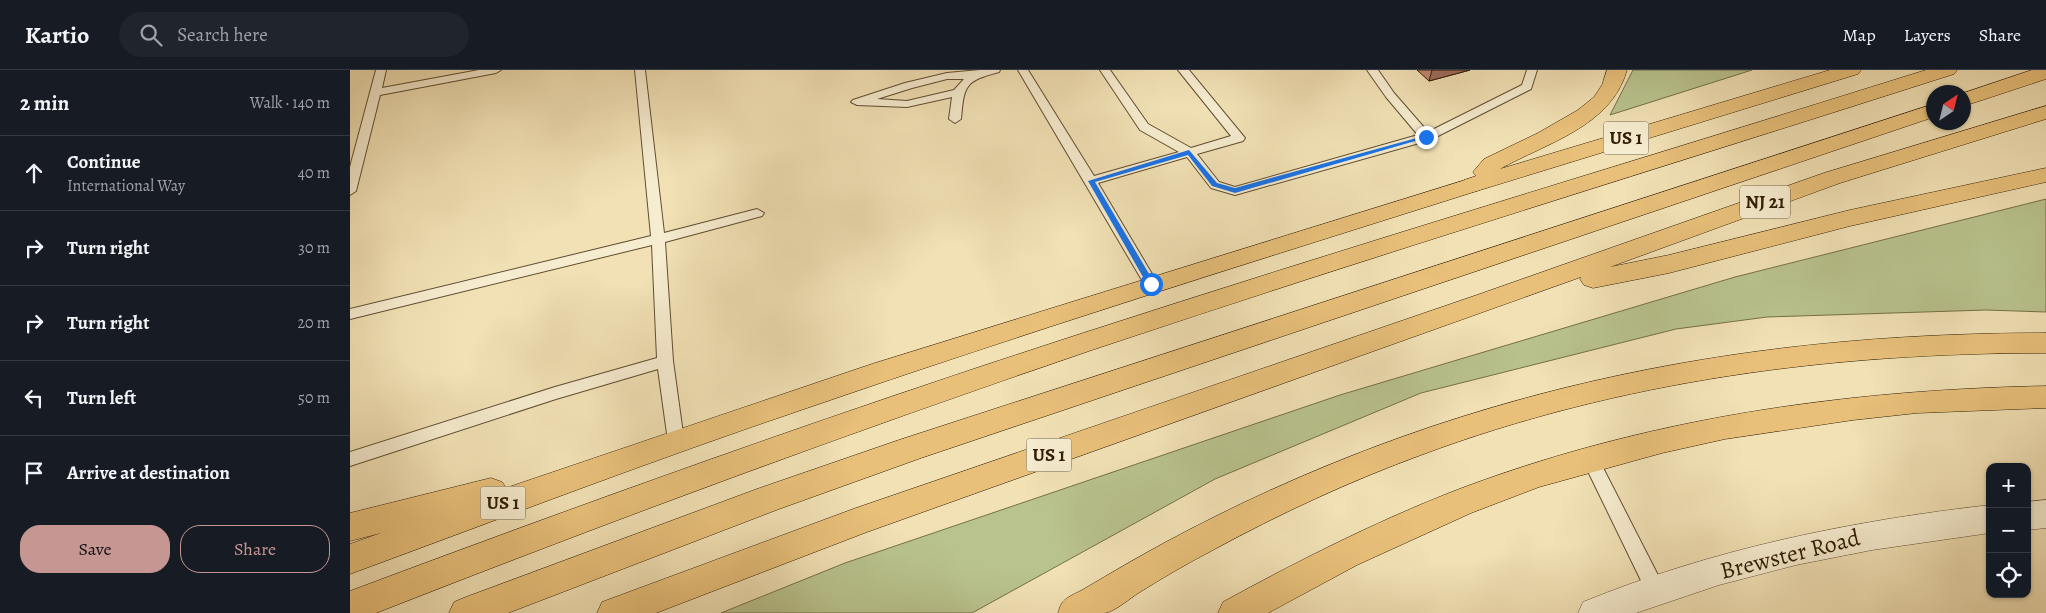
<!DOCTYPE html>
<html lang="en">
<head>
<meta charset="utf-8">
<style>
  :root { --surface:#171b24; --page:#20242c; --text:#f1f3f6; --muted:#9ea1a6; --line:#363941; --accent:#c59692 }
  body { margin:0; font-family:Alegreya,serif; background:var(--page); color:var(--text) }
  .controls { position:absolute; right:15px; bottom:15px; display:grid; overflow:hidden; border-radius:10px; box-shadow:0 1px 4px #0004 }
  .controls button { width:45px; height:45px; display:grid; place-items:center; padding:0; border:0; border-bottom:1px solid var(--line); background:var(--surface); color:var(--text); font:25px sans-serif }
  .compass { position:absolute; left:1576px; top:15px; width:45px; height:45px; border-radius:50%; background:var(--surface); box-shadow:0 1px 4px #0004; rotate:35deg }
  .stop { position:absolute; width:15px; height:15px; margin:-11px; border:4px solid #1a73e8; border-radius:50%; background:#fff }
  .stop.end { background:#1a73e8; border-color:#fff; box-shadow:0 1px 5px #0008 }
  .list { margin:0; padding:0; list-style:none }
  h2 { display:flex; justify-content:space-between; align-items:center; height:65px; margin:0; padding:0 20px; font-size:21px }
  h2 small { font-size:16px; font-weight:400; color:var(--muted) }
  .list li { display:grid; grid-template-columns:32px 1fr auto; gap:15px; align-items:center; box-sizing:border-box; height:75px; padding:0 20px; border-top:1px solid var(--line) }
  .list b { display:block; font-size:19px; white-space:nowrap }
  .list p { margin:0; font-size:16px; white-space:nowrap; color:var(--muted) }
  .list em { font-size:16px; font-style:normal; color:var(--muted) }
  .actions { display:flex; gap:10px; padding:15px 20px }
  .actions a { flex:1; padding:11px 0; border:1px solid var(--accent); border-radius:20px; text-align:center; font-size:18px; color:var(--accent) }
  .actions .main { background:var(--accent); color:#111 }
  .icon { flex:none; width:28px; height:28px; fill:none; stroke:currentColor; stroke-width:2; stroke-linecap:round; stroke-linejoin:round }
  .map { position:relative; flex:none; width:1696px; height:543px; overflow:hidden }
  header { display:flex; align-items:center; gap:30px; box-sizing:border-box; height:70px; padding:0 25px; background:var(--surface); border-bottom:1px solid var(--line) }
  header strong { font-size:24px }
  nav { display:flex; gap:28px; margin-inline-start:auto; font-size:18px }
  .search { width:350px; height:45px; background:var(--page); display:flex; align-items:center; gap:12px; box-sizing:border-box; padding:0 18px; border-radius:28px; color:var(--muted); font-size:19px }
  main { display:flex }
  aside { flex:1; background:var(--surface) }
  .map>svg:first-child { display:block }
  .green { fill:#b9c38e; stroke:#747048 }
  .lines { fill:none; stroke-linecap:round; stroke-linejoin:round }
  .service-casing { stroke:#604d30; stroke-width:2 }
  .tertiary-casing { stroke:#604d30; stroke-width:1 }
  .trunk-casing { stroke:#301c03; stroke-width:1 }
  .motorway-casing { stroke:#301c03; stroke-width:1 }
  .service { fill:#f6eccf; fill-rule:evenodd }
  .tertiary { fill:#f6eccf; fill-rule:evenodd }
  .trunk { fill:#e8c07a; fill-rule:evenodd }
  .motorway { fill:#e8c07a; fill-rule:evenodd }
  .wall { fill:#c28573; stroke:#301c03 }
  .shaded-wall { fill:#9e6c5e; stroke:#301c03 }
  .route { fill:#1a73e8 }
  .labels { text-anchor:middle; dominant-baseline:central; stroke-width:4; stroke-linejoin:round; paint-order:stroke }
  .shield { fill:#f6eccf; stroke:#6b5a40; stroke-width:1 }
  .shield-label { font-size:19px; font-weight:bold; fill:#301c03 }
  .near-street-label { font-size:24px; fill:#301c03; stroke:#f6eccf }
</style>
</head>
<body>
<header>
<strong>Kartio</strong>
<div class="search"><svg class="icon" aria-label="search" viewBox="0 0 24 24"><circle cx="10" cy="10" r="6"/><path d="M15 15l6 6"/></svg>Search here</div>
<nav><a>Map</a><a>Layers</a><a>Share</a></nav>
</header>
<main>
<aside>
<h2>2 min<small>Walk · 140 m</small></h2>
<ul class="list">
<li><svg class="icon" aria-label="ahead" viewBox="0 0 24 24"><path d="M12 20V5M6 11l6-6 6 6"/></svg><div><b>Continue</b><p>International Way</p></div><em>40 m</em></li>
<li><svg class="icon" aria-label="right" viewBox="0 0 24 24"><path d="M7 20v-9h11M14 6l5 5-5 5"/></svg><div><b>Turn right</b></div><em>30 m</em></li>
<li><svg class="icon" aria-label="right" viewBox="0 0 24 24"><path d="M7 20v-9h11M14 6l5 5-5 5"/></svg><div><b>Turn right</b></div><em>20 m</em></li>
<li><svg class="icon" aria-label="left" viewBox="0 0 24 24"><path d="M17 20v-9H6M10 6l-5 5 5 5"/></svg><div><b>Turn left</b></div><em>50 m</em></li>
<li><svg class="icon" aria-label="arrive" viewBox="0 0 24 24"><path d="M6 21V4h12l-3 4 3 4H6"/></svg><div><b>Arrive at destination</b></div></li>
</ul>
<div class="actions"><a class="main">Save</a><a>Share</a></div>
</aside>
<div class="map">
<svg width="1696" height="543" viewBox="0 0 1696 543">
  <rect width="100%" height="100%" fill="#f1e1b5"/>
  <filter id="stains"><feTurbulence type="fractalNoise" baseFrequency=".004" numOctaves="4"/><feColorMatrix values="0 0 0 0 .2 0 0 0 0 .09 0 0 0 0 .02 0 0 0 .5 -.17"/></filter>
  <radialGradient id="worn" r=".72"><stop offset=".6" stop-color="#630" stop-opacity="0"/><stop offset="1" stop-color="#630" stop-opacity=".3"/></radialGradient>
  <g class="green">
    <path d="M 1283,0 L 1402,0 L 1260,45 Z"/>
    <path d="M 1696,129 L 1696,242 L 1636,240 L 1417,247 L 1326,259 L 1071,323 L 865,409 L 622,543 L 371,543 L 495,493 L 990,325 L 1385,207 Z"/>
  </g>
  <g class="lines">
    <defs>
      <g id="service">
        <path d="M 26,0 L 36,0 L 32,18 L 129,0 L 151,0 L 146,3 L 30,25 L 6,121 L 0,125 L 0,97 Z"/>
        <path d="M 285,0 L 295,0 L 314,163 L 407,139 L 414,143 L 412,146 L 315,172 L 323,291 L 334,371 L 332,376 L 326,378 L 320,376 L 318,371 L 308,299 L 206,329 L 0,396 L 0,382 L 205,317 L 307,288 L 302,175 L 0,249 L 0,239 L 301,166 Z"/>
        <path d="M 630,0 L 650,0 L 649,2 C 615,11 614,15 611,49 L 605,53 L 599,49 L 602,27 L 557,37 L 507,35 L 501,32 L 503,30 L 555,13 L 597,3 ZM 597,9 L 614,9 L 604,20 L 557,31 L 527,29 L 562,18 Z"/>
        <path d="M 668,0 L 678,0 L 744,106 L 829,82 L 790,60 L 750,0 L 760,0 L 798,54 L 841,78 L 881,66 L 828,0 L 839,0 L 895,68 L 893,71 L 847,84 L 869,112 L 885,117 L 1068,65 L 1036,27 L 1017,0 L 1028,0 L 1044,23 L 1078,62 L 1172,15 L 1177,0 L 1187,0 L 1181,19 L 1080,70 L 885,125 L 861,118 L 837,87 L 748,113 L 808,214 L 806,217 L 796,217 Z"/>
        <path d="M 1240,382 L 1246,384 L 1313,515 L 1315,521 L 1313,527 L 1306,530 L 1299,527 L 1232,389 L 1234,384 Z"/>
      </g>
      <g id="tertiary">
        <path d="M 1696,430 L 1696,458 L 1677,460 L 1677,432 Z"/>
        <path d="M 1640,435 L 1640,463 L 1522,480 L 1446,495 L 1369,515 L 1286,543 L 1228,543 L 1233,532 C 1363,479 1500,451 1640,435 Z"/>
      </g>
      <path id="trunk" d="M 1122,108 L 1130,110 L 1134,115 L 1130,120 C 905,191 680,261 457,338 C 303,390 152,448 0,504 L 0,474 L 31,463 L 0,471 L 0,443 L 141,408 L 152,412 L 156,418 L 522,294 Z"/>
      <g id="motorway">
        <path d="M 1257,0 L 1277,0 C 1261,57 1196,73 1150,99 L 1480,0 L 1511,0 L 1508,4 L 1130,120 L 1122,122 L 1114,120 L 1110,115 L 1114,110 L 1126,106 L 1123,102 L 1134,89 L 1188,63 L 1228,40 L 1244,27 L 1252,15 Z"/>
        <path d="M 1576,0 L 1607,0 L 1604,4 C 1317,96 1028,184 742,280 C 501,362 263,450 26,543 L 0,543 L 0,521 C 240,431 480,345 724,266 C 1007,174 1292,89 1576,0 Z"/>
        <path d="M 1682,0 L 1696,0 L 1696,9 L 1614,36 L 1614,23 Z"/>
        <path d="M 1584,34 L 1584,47 L 571,388 L 429,439 L 158,543 L 99,543 L 104,532 L 116,527 L 407,419 L 549,370 Z"/>
        <path d="M 1696,36 L 1696,49 L 1490,113 L 1260,197 L 1319,185 L 1500,140 L 1696,98 L 1696,112 L 1500,156 L 1319,203 L 1243,218 L 1234,215 L 1230,209 L 1231,207 L 517,462 L 306,543 L 247,543 L 252,532 L 506,438 L 1127,225 L 1474,103 Z"/>
        <path d="M 1696,263 L 1696,283 C 1483,283 1272,310 1071,385 C 1000,411 929,444 863,480 C 838,493 814,507 790,522 C 780,528 766,541 755,543 C 740,543 722,543 708,543 C 709,540 710,536 712,533 C 716,527 727,523 734,519 C 761,503 788,487 816,472 C 1095,322 1381,263 1696,263 Z"/>
        <path d="M 1696,316 L 1696,338 L 1567,343 L 1503,350 L 1375,369 L 1312,383 L 1189,417 L 1121,443 L 1007,495 L 918,543 L 868,543 L 873,532 C 946,492 1021,454 1099,423 C 1290,349 1492,320 1696,316 Z"/>
      </g>
    </defs>
    <use href="#service" class="service-casing"/>
    <use href="#tertiary" class="tertiary-casing"/>
    <use href="#trunk" class="trunk-casing"/>
    <use href="#motorway" class="motorway-casing"/>
    <use href="#service" class="service"/>
    <use href="#tertiary" class="tertiary"/>
    <use href="#trunk" class="trunk"/>
    <use href="#motorway" class="motorway"/>
  </g>
  <path class="wall" d="M 1067,0 L 1120,0 L 1079,11 Z"/>
  <path class="shaded-wall" d="M 1082,0 L 1120,0 L 1079,11 Z"/>
  <path class="route" d="M 1074,66 L 1079,67 L 885,123 L 862,116 L 838,85 L 745,112 L 805,214 L 801,217 L 797,214 L 738,111 L 839,80 L 867,113 L 885,118 Z"/>
  <g class="labels">
    <g class="shield">
      <rect x="1253.5" y="51.5" width="45" height="33" rx="4"/>
      <rect x="1390" y="115.5" width="50" height="33" rx="4"/>
      <rect x="676.5" y="368.5" width="45" height="33" rx="4"/>
      <rect x="130.5" y="416.5" width="45" height="33" rx="4"/>
    </g>
    <g class="shield-label">
      <text x="1276" y="68">US 1</text>
      <text x="1415" y="132">NJ 21</text>
      <text x="699" y="385">US 1</text>
      <text x="153" y="433">US 1</text>
    </g>
    <g class="near-street-label">
      <text transform="translate(1440 484) rotate(-14)">Brewster Road</text>
    </g>
  </g>
  <rect width="100%" height="100%" filter="url(#stains)"/>
  <rect width="100%" height="100%" fill="url(#worn)"/>
</svg>
<div class="controls">
<button>+</button>
<button>−</button>
<button><svg class="icon" aria-label="locate" viewBox="0 0 24 24"><circle cx="12" cy="12" r="6"/><path d="M12 2v4M12 18v4M2 12h4M18 12h4"/></svg></button>
</div>
<svg class="compass" viewBox="-18 -18 36 36"><path d="M0-13l5 13h-10z" fill="#e53935"/><path d="M0 13l5-13h-10z" fill="#9ea1a6"/></svg>
<div class="stop" style="left:801px;top:214px"></div>
<div class="stop end" style="left:1076px;top:67px"></div>
</div>
</main>
</body>
</html>
